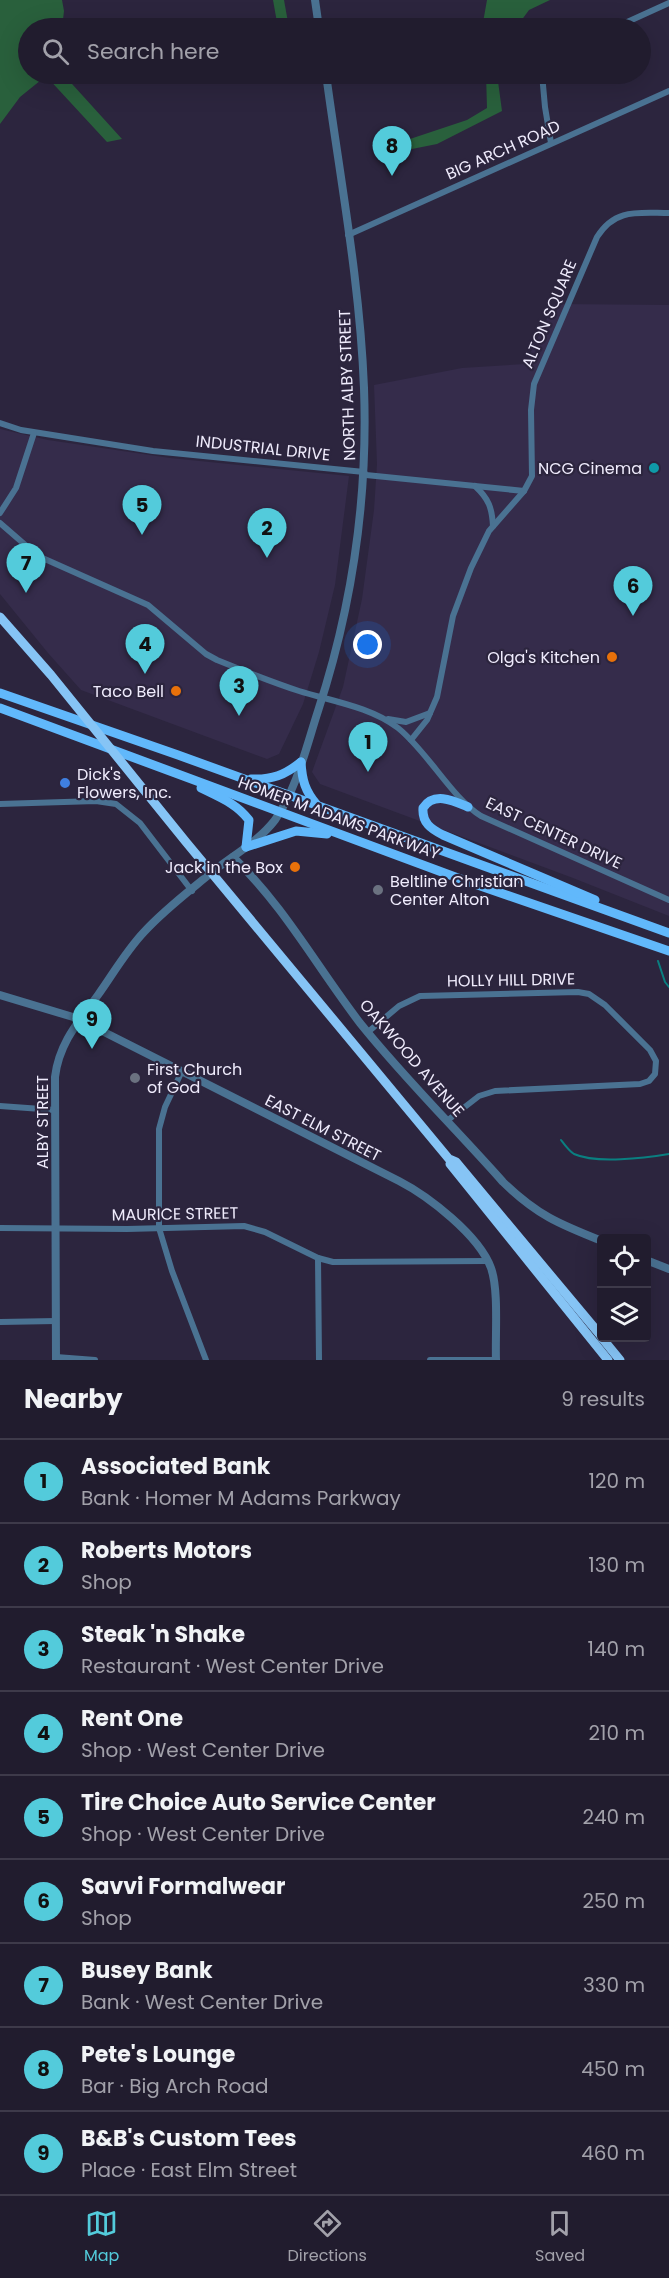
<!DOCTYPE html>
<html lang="en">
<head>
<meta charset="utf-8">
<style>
  :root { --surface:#211c2e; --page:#2d293a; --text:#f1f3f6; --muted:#a2a1aa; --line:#3e3a4a; --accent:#53cbdb }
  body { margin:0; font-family:Poppins,sans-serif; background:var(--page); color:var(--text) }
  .controls { position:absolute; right:18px; bottom:18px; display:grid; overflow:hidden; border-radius:6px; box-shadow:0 6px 24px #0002 }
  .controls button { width:54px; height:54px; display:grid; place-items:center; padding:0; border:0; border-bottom:2px solid var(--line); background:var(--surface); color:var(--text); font:30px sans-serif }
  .you { position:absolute; left:368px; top:645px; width:21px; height:21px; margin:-15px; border:4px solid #fff; border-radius:50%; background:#1a73e8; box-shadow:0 0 0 9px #1a73e833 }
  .badge { display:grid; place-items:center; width:39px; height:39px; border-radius:50%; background:var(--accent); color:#111; font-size:20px; font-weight:700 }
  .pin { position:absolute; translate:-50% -50px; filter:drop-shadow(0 2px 3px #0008) }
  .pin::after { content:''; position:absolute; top:32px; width:21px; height:18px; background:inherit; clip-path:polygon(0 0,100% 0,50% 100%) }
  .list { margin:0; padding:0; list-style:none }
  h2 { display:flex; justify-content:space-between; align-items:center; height:78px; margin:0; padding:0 24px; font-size:26px }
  h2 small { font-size:20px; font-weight:400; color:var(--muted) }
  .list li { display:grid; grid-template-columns:39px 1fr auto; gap:18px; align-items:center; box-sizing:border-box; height:84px; padding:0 24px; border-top:2px solid var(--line) }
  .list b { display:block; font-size:22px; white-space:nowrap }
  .list p { margin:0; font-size:20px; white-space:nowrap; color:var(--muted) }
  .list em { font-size:20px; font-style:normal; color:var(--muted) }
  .icon { flex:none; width:33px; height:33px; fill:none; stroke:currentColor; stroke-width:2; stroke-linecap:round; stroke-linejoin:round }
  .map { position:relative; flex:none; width:669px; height:1360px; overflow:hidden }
  .search { position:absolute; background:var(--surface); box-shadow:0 6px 24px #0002; left:18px; right:18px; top:18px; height:66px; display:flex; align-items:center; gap:15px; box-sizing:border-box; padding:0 21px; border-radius:33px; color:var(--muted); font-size:22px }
  .sheet { height:834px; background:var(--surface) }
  nav { display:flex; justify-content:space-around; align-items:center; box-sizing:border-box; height:84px; border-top:2px solid var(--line); background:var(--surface); font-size:16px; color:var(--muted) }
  nav a { display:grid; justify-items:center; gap:3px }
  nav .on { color:var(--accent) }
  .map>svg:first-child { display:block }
  .built { fill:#352c4b }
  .green { fill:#29603c }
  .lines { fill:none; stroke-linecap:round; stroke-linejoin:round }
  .stream { stroke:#0a7f80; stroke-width:2 }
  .minor { stroke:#4a7292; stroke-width:6 }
  .tertiary { stroke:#4a7292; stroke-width:8 }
  .primary { stroke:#61b8fb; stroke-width:9 }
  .trunk { stroke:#86c4f5; stroke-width:9 }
  .culture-dot { fill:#0f9aa8; stroke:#2c253e; stroke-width:2 }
  .food-dot { fill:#e8710a; stroke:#2c253e; stroke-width:2 }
  .shop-dot { fill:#3f7fe0; stroke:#2c253e; stroke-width:2 }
  .worship-dot { fill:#6b7280; stroke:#2c253e; stroke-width:2 }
  .labels { text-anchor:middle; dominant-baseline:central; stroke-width:4.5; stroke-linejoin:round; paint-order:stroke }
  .street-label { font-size:16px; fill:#efebfc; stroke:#2c253e }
  .poi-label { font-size:16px; fill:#efebfc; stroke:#2c253e; text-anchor:end }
</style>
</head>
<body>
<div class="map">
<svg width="669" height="1360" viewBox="0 0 669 1360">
  <rect width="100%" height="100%" fill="#2c253e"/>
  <g class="built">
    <path d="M 554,304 L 669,305 L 669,916 L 573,878 L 320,784 L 312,772 L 343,687 L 362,599 L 374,510 L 377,464 L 374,385 L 462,368 L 525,364 Z"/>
    <path d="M 0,429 L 48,440 L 170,458 L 349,476 L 335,585 L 319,652 L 303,704 L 279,754 L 267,759 L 81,690 L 48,653 L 0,594 Z"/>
  </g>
  <g class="green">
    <path d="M 0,0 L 62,0 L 64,11 L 62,28 L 28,28 L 28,74 L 63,74 L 122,139 L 107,142 L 46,76 L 20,97 L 0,124 Z"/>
    <path d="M 273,0 L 284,0 L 289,28 L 278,28 Z"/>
    <path d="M 487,0 L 550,0 L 529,10 L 518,25 L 482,28 Z"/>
    <path d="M 486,74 L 497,74 L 502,111 L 437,144 L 402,151 L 395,144 L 467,120 L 487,108 Z"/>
  </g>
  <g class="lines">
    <g class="stream">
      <path d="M 658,961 L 665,982 L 669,987"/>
      <path d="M 561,1140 C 564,1144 569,1151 574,1154 C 596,1164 645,1158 669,1154"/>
    </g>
    <g class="minor">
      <path d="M 614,28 L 669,3"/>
      <path d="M 542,74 L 545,107 L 551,143"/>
      <path d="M 348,235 L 669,91"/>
      <path d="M 0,423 L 21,430 L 153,451 L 364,472 L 366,475 L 524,491"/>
      <path d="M 475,486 C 489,499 492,508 493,526"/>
      <path d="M 0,513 L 16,488 L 34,433"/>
      <path d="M 0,523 L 38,556 L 148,605 L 206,654 L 217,660 C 244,671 272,682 299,691 C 331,701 371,707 398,728 C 428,752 451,797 481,816 L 669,900"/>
      <path d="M 388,719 L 406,722 L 430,713"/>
      <path d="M 411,740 L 427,720 L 437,697 L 453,616 L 471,568 L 489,531 L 524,491 L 532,476 L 531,410 L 534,384 L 597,237 C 615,208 638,213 669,213"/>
      <path d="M 0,804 L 96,801 L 116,804 L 140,823 L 192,891"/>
      <path d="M 368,1032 L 399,1006 L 420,996 L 578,992 L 589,994 L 605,1005 L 650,1050 L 656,1061 L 655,1074 L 649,1081 L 640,1084 L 495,1091 L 479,1096 L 448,1120"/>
      <path d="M 182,1071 L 165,1107 L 159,1129 L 159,1228 L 172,1271 L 206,1360"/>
      <path d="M 0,1106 L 55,1110"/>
      <path d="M 0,1228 L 127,1229 L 244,1226 L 265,1232 L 318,1258 L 333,1262 L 487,1261"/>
      <path d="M 318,1258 L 319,1360"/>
      <path d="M 0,1322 L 56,1321"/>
      <path d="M 56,1357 L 95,1360"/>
      <path d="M 430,1360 L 496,1360"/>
    </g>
    <g class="tertiary">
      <path d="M 315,0 L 319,28"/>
      <path d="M 233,857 C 284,906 317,967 360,1023 C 404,1078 456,1129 503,1182 C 537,1215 559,1224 602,1241"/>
      <path d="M 0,995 L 73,1017 L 102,1031 L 399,1181 C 428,1196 479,1235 491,1268 C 499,1290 495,1336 496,1360"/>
      <path d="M 646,1260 L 669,1269"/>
      <path d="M 56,1360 L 55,1077 C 59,1043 79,1021 98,995 C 113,974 126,951 144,932 C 164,910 188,892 211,873 C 232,856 258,842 275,820 C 297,788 306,748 318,711 C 352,607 368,498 364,388 C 360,283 340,178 326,74"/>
    </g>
    <g class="primary">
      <path d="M 0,693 L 178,755 L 669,933"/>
      <path d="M 0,708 L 466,881 L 669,951"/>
      <path d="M 301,762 C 302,780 305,791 317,805"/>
      <path d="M 251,779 C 272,780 285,775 301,762"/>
      <path d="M 201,788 C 219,797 236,803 249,820 L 246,847"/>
      <path d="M 468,807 C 454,801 434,791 423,808 C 422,823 431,829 443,835 L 595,900"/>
      <path d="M 246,847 L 296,831 L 327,834"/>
    </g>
    <g class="trunk">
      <path d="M 0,617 L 51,675 L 186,842 L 449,1159 L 456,1162 L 602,1337"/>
      <path d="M 450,1164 L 608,1360"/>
      <path d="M 602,1338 L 620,1360"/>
    </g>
  </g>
  <circle class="culture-dot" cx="654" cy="468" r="6"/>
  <g class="food-dot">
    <circle cx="612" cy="657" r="6"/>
    <circle cx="176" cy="691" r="6"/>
    <circle cx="295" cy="867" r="6"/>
  </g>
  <circle class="shop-dot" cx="65" cy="783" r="6"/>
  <g class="worship-dot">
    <circle cx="378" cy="890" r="6"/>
    <circle cx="135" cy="1078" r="6"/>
  </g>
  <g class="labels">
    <g class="street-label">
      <text transform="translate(503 150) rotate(-24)">BIG ARCH ROAD</text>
      <text transform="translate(549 314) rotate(-67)">ALTON SQUARE</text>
      <text transform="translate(347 385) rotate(-92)">NORTH ALBY STREET</text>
      <text transform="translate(263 448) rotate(6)">INDUSTRIAL DRIVE</text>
      <text transform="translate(339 818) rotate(20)">HOMER M ADAMS PARKWAY</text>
      <text transform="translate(554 833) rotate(25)">EAST CENTER DRIVE</text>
      <text transform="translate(511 980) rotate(-1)">HOLLY HILL DRIVE</text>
      <text transform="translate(412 1058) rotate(49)">OAKWOOD AVENUE</text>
      <text transform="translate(42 1122) rotate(-90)">ALBY STREET</text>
      <text transform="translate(323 1128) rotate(27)">EAST ELM STREET</text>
      <text transform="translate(175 1214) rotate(-1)">MAURICE STREET</text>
    </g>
    <g class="poi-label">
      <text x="642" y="468">NCG Cinema</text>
      <text x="600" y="657">Olga's Kitchen</text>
      <text x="164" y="691">Taco Bell</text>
      <text x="77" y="774" text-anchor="start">Dick's<tspan x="77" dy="18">Flowers, Inc.</tspan></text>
      <text x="283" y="867">Jack in the Box</text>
      <text x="390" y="881" text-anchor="start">Beltline Christian<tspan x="390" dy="18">Center Alton</tspan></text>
      <text x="147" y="1069" text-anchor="start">First Church<tspan x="147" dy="18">of God</tspan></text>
    </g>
  </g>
</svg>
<div class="controls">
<button><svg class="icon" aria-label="locate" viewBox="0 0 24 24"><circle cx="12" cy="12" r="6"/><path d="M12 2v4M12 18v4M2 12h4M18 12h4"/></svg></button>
<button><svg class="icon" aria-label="layers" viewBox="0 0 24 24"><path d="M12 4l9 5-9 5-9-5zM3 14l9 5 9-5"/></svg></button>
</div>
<div class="you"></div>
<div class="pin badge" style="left:368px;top:772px">1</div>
<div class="pin badge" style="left:267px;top:558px">2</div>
<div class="pin badge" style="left:239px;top:716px">3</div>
<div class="pin badge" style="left:145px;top:674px">4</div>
<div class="pin badge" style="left:142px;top:535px">5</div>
<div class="pin badge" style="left:633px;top:616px">6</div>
<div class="pin badge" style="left:26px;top:593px">7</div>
<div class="pin badge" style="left:392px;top:176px">8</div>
<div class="pin badge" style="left:92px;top:1049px">9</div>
<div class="search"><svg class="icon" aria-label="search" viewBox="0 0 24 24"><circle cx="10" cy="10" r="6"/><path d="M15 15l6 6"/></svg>Search here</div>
</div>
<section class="sheet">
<h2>Nearby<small>9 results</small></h2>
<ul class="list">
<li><span class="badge">1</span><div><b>Associated Bank</b><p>Bank · Homer M Adams Parkway</p></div><em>120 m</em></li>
<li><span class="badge">2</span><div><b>Roberts Motors</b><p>Shop</p></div><em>130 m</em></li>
<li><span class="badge">3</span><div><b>Steak 'n Shake</b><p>Restaurant · West Center Drive</p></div><em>140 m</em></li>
<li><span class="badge">4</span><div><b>Rent One</b><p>Shop · West Center Drive</p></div><em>210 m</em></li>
<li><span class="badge">5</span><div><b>Tire Choice Auto Service Center</b><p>Shop · West Center Drive</p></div><em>240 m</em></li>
<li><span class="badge">6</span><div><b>Savvi Formalwear</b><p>Shop</p></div><em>250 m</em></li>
<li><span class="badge">7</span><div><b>Busey Bank</b><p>Bank · West Center Drive</p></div><em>330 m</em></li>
<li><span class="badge">8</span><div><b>Pete's Lounge</b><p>Bar · Big Arch Road</p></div><em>450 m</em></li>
<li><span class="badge">9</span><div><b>B&amp;B's Custom Tees</b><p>Place · East Elm Street</p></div><em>460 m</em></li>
</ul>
</section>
<nav>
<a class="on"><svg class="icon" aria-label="map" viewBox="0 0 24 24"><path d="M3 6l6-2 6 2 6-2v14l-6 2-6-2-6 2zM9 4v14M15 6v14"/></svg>Map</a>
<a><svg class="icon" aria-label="directions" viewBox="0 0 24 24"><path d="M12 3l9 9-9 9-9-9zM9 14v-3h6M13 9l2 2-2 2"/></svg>Directions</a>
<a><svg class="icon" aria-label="saved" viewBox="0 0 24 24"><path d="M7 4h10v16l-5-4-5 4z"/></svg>Saved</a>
</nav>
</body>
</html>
